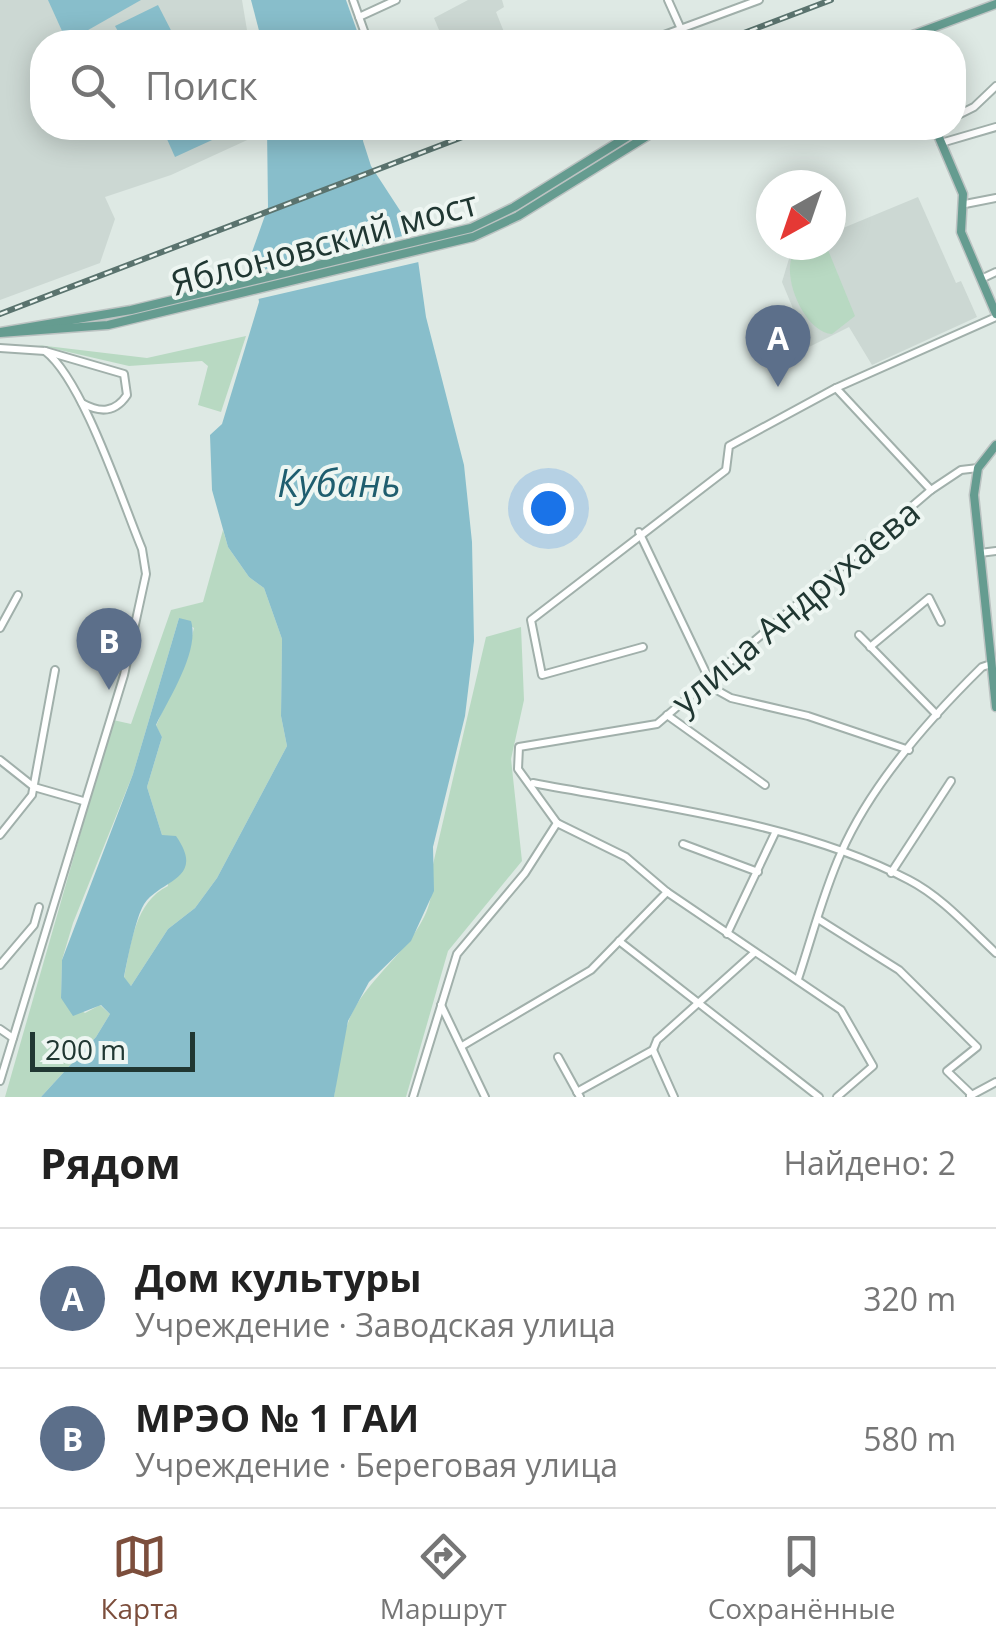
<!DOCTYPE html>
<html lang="ru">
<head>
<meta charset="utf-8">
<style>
  :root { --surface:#fff; --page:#f2f2f2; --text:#222; --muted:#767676; --line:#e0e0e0; --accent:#7c4e3c }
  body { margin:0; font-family:"Open Sans",sans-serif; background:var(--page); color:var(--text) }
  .compass { position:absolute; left:756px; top:170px; width:90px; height:90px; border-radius:50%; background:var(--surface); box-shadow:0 5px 25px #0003; rotate:220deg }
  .scale { position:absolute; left:30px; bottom:25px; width:165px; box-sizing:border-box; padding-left:10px; border:5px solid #203732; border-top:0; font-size:28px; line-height:35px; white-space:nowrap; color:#203732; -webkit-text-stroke:8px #eef6f2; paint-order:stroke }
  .you { position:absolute; left:548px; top:508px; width:35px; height:35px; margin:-25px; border:8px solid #fff; border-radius:50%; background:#1a73e8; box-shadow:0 0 0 15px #1a73e833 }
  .badge { display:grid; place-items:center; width:65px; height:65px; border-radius:50%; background:var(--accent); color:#fff; font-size:32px; font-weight:700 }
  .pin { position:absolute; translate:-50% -82px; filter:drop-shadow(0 2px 5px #0008) }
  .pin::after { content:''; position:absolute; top:52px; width:35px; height:30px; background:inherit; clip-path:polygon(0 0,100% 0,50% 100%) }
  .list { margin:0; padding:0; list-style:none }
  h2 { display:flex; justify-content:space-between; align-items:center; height:130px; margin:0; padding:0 40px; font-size:42px }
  h2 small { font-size:32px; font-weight:400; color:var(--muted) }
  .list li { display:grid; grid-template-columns:65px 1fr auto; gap:30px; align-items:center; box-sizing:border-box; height:140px; padding:0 40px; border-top:2px solid var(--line) }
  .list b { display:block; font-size:38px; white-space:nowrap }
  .list p { margin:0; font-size:32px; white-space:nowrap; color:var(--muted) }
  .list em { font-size:32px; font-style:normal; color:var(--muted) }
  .icon { flex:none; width:55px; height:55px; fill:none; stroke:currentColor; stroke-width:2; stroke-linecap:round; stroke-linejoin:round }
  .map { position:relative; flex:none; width:996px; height:1097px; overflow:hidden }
  .search { position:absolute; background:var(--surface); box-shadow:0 5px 25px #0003; left:30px; right:30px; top:30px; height:110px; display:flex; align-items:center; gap:25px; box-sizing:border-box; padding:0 35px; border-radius:40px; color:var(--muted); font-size:38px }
  .sheet { height:410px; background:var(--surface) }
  nav { display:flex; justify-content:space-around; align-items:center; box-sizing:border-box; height:140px; border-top:2px solid var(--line); background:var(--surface); font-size:28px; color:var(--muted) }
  nav a { display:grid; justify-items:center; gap:5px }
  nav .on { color:var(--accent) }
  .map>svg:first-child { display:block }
  .built { fill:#ccd8d3 }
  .green { fill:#b8d9c2 }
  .water { fill:#88becb }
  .pier { fill:#dee9e4 }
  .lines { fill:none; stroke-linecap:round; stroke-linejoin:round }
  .minor-casing { stroke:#a1b0ab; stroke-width:10 }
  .major-casing { stroke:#bcc3c2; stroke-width:11 }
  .minor { stroke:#fff; stroke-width:6 }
  .major { stroke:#659c90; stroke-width:8 }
  .rail-casing { stroke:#5a736e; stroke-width:6 }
  .rail { stroke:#eef6f2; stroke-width:2.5; stroke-dasharray:8; stroke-linecap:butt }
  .labels { text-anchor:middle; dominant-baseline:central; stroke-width:8; stroke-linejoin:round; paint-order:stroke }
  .street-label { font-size:35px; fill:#203732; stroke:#eef6f2 }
  .water-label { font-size:38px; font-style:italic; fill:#1f5e6f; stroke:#eef6f2 }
</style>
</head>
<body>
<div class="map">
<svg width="996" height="1097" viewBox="0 0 996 1097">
  <rect width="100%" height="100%" fill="#dee9e4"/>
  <g class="built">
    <path d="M 0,0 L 242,0 L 249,42 L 42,42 L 42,128 L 258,128 L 258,135 L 171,175 L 105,197 L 115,219 L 100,263 L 0,300 Z"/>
    <path d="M 468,0 L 502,0 L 504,7 L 496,12 L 508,42 L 444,42 L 434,18 Z"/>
    <path d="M 918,197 L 956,283 L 961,281 L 977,317 L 872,365 L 849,327 L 809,347 L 782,282 L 791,252 L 802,245 L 831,245 L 831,233 Z"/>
  </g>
  <g class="green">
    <path d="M 815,245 L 826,245 L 855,316 L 832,334 C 804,332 780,275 794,252 Z"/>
    <path d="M 246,336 L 221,412 L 198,405 L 208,366 L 202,361 L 129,366 L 38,345 L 147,358 Z"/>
    <path d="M 223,530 L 228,547 L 249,577 L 264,588 L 282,639 L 281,716 L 287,746 L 217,878 L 195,908 L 168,929 L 131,986 L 124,978 C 131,943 135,902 168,886 L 162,835 L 147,787 L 162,737 L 156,726 L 187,655 L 194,628 L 179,618 L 133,774 L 73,923 L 62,960 L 61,998 L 85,1013 L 100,1005 L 110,1014 L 96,1037 L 41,1097 L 5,1097 L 113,720 L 131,724 L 171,610 L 203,602 Z"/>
    <path d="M 521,627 L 524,700 L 511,759 L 522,861 L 448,951 L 406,1097 L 334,1097 C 338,1072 340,1043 349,1020 C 369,969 441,934 431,873 L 486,637 Z"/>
  </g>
  <g class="water">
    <path d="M 48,0 L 141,0 L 67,42 Z"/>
    <path d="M 251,0 L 346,0 L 361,42 L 262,42 Z"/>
    <path d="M 158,5 L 177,42 L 124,42 L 115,26 Z"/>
    <path d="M 162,128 L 220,128 L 223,135 L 175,157 Z"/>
    <path d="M 267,128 L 364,128 L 363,141 L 371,166 L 414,232 L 426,317 L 464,465 L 472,542 L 474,641 L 465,716 L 433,847 L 434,891 L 411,941 L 369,982 L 348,1021 L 334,1097 L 41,1097 L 96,1037 L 110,1014 L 101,1005 L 73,1016 L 61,998 L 62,960 L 133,774 L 179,618 L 191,621 C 200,651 169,698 156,725 L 162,737 L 147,787 L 162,835 L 176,836 C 208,882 156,879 142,908 C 135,922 127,961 124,977 L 131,986 L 168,929 L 195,908 L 217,878 L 287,746 L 281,716 L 282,639 L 264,588 L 249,577 L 228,547 L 212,490 L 210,435 L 222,424 L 259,302 L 252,252 L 268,207 Z"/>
  </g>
  <path class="pier" d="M 419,232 L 423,261 L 254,300 L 251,273 Z"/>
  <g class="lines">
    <defs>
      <g id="minor">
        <path d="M 353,0 L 368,42"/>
        <path d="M 668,0 L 681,29"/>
        <path d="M 359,17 L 396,0"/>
        <path d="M 645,42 L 759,0"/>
        <path d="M 954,117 L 974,107 L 996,86"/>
        <path d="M 941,143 L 996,127"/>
        <path d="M 965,204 L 996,198"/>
        <path d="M 981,279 L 996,272"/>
        <path d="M 0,348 L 45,351 L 124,374 L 127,395 C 115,413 100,413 82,403"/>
        <path d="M 931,490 L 836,388 L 996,317"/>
        <path d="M 639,532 L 709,679"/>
        <path d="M 980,553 L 996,551"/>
        <path d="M 0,628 L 18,595"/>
        <path d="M 859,635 L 937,715"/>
        <path d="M 643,647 L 542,675 L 531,620 L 726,470 L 729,446 L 836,388"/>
        <path d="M 870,647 L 929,598 L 941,622"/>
        <path d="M 704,683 L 731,698 L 808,716 L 909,750"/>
        <path d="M 667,715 L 765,785"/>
        <path d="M 0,760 L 34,787 L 83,801"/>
        <path d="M 533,783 C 653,806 799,822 909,880 C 942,897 969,928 996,953"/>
        <path d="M 557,823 L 518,769 L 519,747 L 657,724 L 931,490 L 961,470 L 978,468"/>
        <path d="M 557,823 L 626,857 L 667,892 L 841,1010 L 873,1066 L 837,1097"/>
        <path d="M 0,835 L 32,795 L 55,670"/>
        <path d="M 683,844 L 758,872"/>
        <path d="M 891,873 L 951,781"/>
        <path d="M 818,919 L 899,970 L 977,1047 L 947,1071 L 972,1095"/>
        <path d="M 727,934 L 775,833"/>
        <path d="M 619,941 L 819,1097"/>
        <path d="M 0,965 L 34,925 L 39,907"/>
        <path d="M 798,979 C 812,937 823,893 841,853 C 871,784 929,719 982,667 L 991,664"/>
        <path d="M 441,1005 L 485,1097"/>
        <path d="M 0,1029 L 13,1038"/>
        <path d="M 462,1046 L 591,970 L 667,892"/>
        <path d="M 653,1050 L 657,1040 L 754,953"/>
        <path d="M 653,1050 L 674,1097"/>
        <path d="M 558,1057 L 580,1097"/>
        <path d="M 0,1081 L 124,675 L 146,574 L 142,549 C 122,501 83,380 45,351"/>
        <path d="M 577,1092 L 653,1050"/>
        <path d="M 970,1096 L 996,1082"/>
        <path d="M 413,1097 L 457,954 L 525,873 L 557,823"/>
      </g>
      <g id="major">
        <path d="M 894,42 L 996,4"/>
        <path d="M 935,128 L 963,194 L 961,232 L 996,314"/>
        <path d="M 0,332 L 131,310 L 471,228 L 514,207 L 638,130 L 652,129"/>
        <path d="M 0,333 L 108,325 L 473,237 L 518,216 L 660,128"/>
        <path d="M 996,445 L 978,468 L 974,495 L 996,707"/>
      </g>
    </defs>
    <use href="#minor" class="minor-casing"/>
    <use href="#major" class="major-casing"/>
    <use href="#minor" class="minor"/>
    <use href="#major" class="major"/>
    <defs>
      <g id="rail">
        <path d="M 720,42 L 831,0"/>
        <path d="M 0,314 L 486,128"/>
      </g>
    </defs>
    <use href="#rail" class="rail-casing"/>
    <use href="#rail" class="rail"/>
  </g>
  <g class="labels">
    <g class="street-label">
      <text transform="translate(324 242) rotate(-15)">Яблоновский мост</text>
      <text transform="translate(795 606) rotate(-40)">улица Андрухаева</text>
    </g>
    <g class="water-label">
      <text x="339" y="482">Кубань</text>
    </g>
  </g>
</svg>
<svg class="compass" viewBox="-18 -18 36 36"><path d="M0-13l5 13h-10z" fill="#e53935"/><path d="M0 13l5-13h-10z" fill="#767676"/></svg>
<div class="scale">200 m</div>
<div class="you"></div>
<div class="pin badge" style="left:778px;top:387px;background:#5c6f8a">A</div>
<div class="pin badge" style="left:109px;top:690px;background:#5c6f8a">B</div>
<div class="search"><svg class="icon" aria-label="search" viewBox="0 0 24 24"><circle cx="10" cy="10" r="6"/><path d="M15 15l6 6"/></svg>Поиск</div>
</div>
<section class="sheet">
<h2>Рядом<small>Найдено: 2</small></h2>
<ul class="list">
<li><span class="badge" style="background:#5c6f8a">A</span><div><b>Дом культуры</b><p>Учреждение · Заводская улица</p></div><em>320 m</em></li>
<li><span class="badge" style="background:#5c6f8a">B</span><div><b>МРЭО № 1 ГАИ</b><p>Учреждение · Береговая улица</p></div><em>580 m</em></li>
</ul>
</section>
<nav>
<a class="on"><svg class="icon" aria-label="map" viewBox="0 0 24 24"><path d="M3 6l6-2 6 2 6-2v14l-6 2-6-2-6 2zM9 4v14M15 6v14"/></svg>Карта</a>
<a><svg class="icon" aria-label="directions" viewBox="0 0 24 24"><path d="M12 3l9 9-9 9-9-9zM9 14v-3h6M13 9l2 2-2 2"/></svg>Маршрут</a>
<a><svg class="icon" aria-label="saved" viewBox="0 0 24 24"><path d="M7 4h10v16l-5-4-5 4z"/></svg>Сохранённые</a>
</nav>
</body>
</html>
